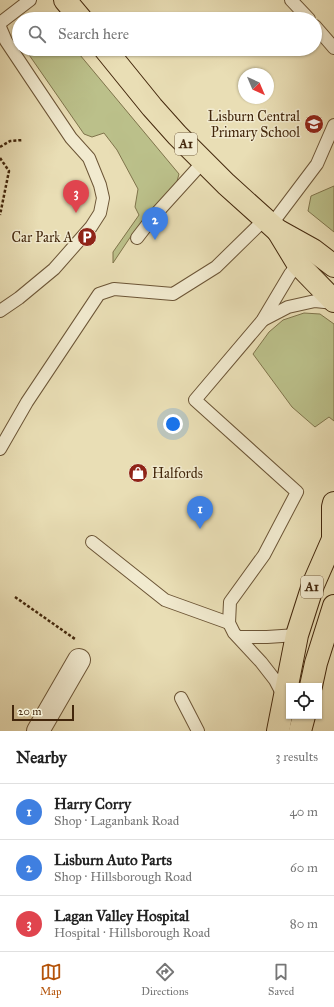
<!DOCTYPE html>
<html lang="en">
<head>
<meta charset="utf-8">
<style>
  :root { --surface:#fff; --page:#f6f6f6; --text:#222; --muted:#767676; --line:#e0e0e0; --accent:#b45309 }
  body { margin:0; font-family:"IM FELL Great Primer",serif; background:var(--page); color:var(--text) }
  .controls { position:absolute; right:12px; bottom:12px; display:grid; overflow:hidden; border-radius:0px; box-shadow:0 1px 3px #0004 }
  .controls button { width:36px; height:36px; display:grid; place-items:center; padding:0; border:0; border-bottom:1px solid var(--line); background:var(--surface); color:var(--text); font:20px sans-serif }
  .compass { position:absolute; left:238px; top:68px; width:36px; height:36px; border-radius:50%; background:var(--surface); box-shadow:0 1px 3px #0004; rotate:136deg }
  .scale { position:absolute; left:12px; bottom:10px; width:62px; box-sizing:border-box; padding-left:4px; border:2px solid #43270c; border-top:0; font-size:11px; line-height:14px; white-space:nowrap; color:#43270c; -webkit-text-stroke:3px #f1eacf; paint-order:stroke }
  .you { position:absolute; left:173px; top:424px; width:14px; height:14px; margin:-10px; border:3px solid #fff; border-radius:50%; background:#1a73e8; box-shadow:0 0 0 6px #1a73e833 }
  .badge { display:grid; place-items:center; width:26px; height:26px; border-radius:50%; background:var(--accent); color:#fff; font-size:13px; font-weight:700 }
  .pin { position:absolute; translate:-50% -33px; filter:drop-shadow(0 1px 2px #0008) }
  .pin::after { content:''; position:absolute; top:21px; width:14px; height:12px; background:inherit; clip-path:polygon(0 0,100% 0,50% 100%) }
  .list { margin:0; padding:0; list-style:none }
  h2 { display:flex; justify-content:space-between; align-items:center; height:52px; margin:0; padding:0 16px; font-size:17px }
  h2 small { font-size:13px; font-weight:400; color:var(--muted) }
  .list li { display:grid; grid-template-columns:26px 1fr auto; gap:12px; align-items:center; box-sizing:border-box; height:56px; padding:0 16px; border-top:1px solid var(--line) }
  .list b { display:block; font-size:15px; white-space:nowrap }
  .list p { margin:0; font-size:13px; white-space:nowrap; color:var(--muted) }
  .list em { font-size:13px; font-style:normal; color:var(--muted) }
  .icon { flex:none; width:22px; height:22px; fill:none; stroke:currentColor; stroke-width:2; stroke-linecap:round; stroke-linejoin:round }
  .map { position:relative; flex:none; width:334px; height:731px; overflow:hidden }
  .search { position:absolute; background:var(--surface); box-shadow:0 1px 3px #0004; left:12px; right:12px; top:12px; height:44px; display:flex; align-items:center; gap:10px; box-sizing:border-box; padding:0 14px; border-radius:22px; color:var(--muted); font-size:15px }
  .sheet { height:220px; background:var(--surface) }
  nav { display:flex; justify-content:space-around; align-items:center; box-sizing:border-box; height:56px; border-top:1px solid var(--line); background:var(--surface); font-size:11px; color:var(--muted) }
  nav a { display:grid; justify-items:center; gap:2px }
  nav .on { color:var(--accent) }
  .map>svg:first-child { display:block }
  .green { fill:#bbc08a; stroke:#7f744b }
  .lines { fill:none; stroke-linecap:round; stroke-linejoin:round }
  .service-casing { stroke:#6c5536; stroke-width:14 }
  .minor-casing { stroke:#6c5536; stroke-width:24 }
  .trunk-casing { stroke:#43270c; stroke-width:24 }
  .path { stroke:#43270c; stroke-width:2.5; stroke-dasharray:3 2; stroke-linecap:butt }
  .service { stroke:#f1eacf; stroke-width:12 }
  .minor { stroke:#f1eacf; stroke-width:22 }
  .trunk { stroke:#e9deb5; stroke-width:22 }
  .labels { text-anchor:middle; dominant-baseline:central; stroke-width:3; stroke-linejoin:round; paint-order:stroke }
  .shield { fill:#f1eacf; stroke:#776246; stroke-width:1 }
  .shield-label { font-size:13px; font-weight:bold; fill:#43270c }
  .poi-label { font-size:14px; fill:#43270c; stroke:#f1eacf; text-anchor:end }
</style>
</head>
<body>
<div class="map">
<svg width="334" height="731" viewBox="0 0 334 731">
  <rect width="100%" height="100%" fill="#e9deb5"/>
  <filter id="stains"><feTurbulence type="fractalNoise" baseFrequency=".005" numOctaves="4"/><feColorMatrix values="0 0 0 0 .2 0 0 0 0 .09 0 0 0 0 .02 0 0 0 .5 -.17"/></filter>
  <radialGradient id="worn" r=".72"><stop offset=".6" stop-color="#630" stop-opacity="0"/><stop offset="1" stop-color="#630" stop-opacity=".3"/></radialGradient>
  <g class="green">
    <path d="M 25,49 L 75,49 L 179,174 L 176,185 L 131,236 L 113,263 L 113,252 L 139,215 L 135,207 L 138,189 L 117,150 L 104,133 L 92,137 L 84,134 Z"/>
    <path d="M 334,186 L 334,232 L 308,211 L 311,196 Z"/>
    <path d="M 304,313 L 320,314 L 334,324 L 334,421 L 329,417 L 315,427 L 292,407 L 253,354 L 269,332 L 283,320 Z"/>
  </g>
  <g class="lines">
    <defs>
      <g id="service">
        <path d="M 291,0 L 309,19"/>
        <path d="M 0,23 L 30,0"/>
        <path d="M 315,26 L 334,48"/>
        <path d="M 0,27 L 6,41 L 30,77 L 71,138 L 89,158 L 100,185 L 103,198 L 100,213 L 91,227 L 54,269 L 19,298 L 0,311"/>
        <path d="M 271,225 L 317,164 L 334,125"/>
        <path d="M 137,238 L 154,216 L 203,162"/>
        <path d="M 263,320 L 288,307 L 315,301 L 334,303"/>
        <path d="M 0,449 L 27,402 L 99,294 L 114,289 L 173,294 L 216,267 L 265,219"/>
        <path d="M 92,542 L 165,600 L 229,623"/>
        <path d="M 239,637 L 267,637 L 297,635"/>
        <path d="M 284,697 L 275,680 L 261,662 L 234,633 L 229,623 L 230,602 L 264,555 L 297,492 L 195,400 L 262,321 L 290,274 L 302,260"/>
        <path d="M 181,698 L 198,731"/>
      </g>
      <path id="minor" d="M 38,731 L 79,660"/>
      <g id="trunk">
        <path d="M 65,0 L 81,19"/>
        <path d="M 105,49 L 152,107 L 177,135 L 226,184 L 277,230 L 313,250 L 334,266"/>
        <path d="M 278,231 L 298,264 L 334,301"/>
        <path d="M 333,541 L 333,507 L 334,503"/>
        <path d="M 311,686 L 316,663 L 334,606"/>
        <path d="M 278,731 L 297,635 L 313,585 L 334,537"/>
        <path d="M 300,731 L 304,716"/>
      </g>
    </defs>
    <use href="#service" class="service-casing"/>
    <use href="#minor" class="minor-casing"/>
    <use href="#trunk" class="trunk-casing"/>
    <g class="path">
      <path d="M 0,147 L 10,141 L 23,140"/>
      <path d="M 0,158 L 9,171 L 0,215"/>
      <path d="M 15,597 L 75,639"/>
    </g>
    <use href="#service" class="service"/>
    <use href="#minor" class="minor"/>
    <use href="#trunk" class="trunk"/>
  </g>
  <defs>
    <symbol id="school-disc" viewBox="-11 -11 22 22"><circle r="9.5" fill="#8f2418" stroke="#f1eacf"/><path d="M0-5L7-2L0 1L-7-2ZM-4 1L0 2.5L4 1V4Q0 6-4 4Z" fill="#fff"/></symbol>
    <symbol id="parking-disc" viewBox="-11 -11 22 22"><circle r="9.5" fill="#8f2418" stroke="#f1eacf"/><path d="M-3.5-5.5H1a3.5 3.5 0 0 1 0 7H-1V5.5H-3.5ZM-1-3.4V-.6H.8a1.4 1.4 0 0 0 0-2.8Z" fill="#fff"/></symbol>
    <symbol id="shop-disc" viewBox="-11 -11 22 22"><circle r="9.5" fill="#8f2418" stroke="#f1eacf"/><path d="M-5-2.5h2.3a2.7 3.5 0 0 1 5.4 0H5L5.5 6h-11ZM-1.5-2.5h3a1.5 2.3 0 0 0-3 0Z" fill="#fff"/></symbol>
  </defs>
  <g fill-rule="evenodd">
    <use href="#school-disc" x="303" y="113" width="22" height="22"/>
    <use href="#parking-disc" x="76" y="226" width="22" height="22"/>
    <use href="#shop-disc" x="127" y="462" width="22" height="22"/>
  </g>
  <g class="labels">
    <g class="shield">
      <rect x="175" y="133" width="22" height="22" rx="3"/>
      <rect x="301" y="576" width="22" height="22" rx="3"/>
    </g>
    <g class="shield-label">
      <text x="186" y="144">A1</text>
      <text x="312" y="587">A1</text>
    </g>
    <g class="poi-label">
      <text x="300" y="116">Lisburn Central<tspan x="300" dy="16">Primary School</tspan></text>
      <text x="73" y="237">Car Park A</text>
      <text x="152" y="473" text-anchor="start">Halfords</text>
    </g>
  </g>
  <rect width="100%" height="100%" filter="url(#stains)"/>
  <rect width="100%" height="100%" fill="url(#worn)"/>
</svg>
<div class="controls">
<button><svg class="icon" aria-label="locate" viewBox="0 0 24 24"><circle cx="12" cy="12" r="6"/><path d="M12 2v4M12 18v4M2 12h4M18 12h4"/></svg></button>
</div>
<svg class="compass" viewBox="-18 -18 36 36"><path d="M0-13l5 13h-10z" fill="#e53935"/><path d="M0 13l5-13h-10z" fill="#767676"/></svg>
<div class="scale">20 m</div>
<div class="you"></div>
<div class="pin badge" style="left:200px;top:529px;background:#3f7fe0">1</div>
<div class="pin badge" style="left:155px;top:240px;background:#3f7fe0">2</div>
<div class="pin badge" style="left:76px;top:213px;background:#e0444e">3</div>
<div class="search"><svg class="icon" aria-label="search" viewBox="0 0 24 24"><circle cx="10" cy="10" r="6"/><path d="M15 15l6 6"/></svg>Search here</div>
</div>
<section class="sheet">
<h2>Nearby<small>3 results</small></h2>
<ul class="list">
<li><span class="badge" style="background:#3f7fe0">1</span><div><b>Harry Corry</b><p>Shop · Laganbank Road</p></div><em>40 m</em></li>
<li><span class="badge" style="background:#3f7fe0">2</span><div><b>Lisburn Auto Parts</b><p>Shop · Hillsborough Road</p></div><em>60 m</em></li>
<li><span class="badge" style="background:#e0444e">3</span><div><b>Lagan Valley Hospital</b><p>Hospital · Hillsborough Road</p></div><em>80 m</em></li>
</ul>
</section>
<nav>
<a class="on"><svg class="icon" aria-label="map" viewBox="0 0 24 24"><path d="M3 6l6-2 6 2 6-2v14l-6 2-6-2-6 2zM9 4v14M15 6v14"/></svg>Map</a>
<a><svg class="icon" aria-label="directions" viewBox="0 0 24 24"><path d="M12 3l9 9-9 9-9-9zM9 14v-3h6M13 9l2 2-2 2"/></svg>Directions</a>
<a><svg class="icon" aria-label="saved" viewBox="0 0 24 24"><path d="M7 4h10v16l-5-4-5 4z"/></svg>Saved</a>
</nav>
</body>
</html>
